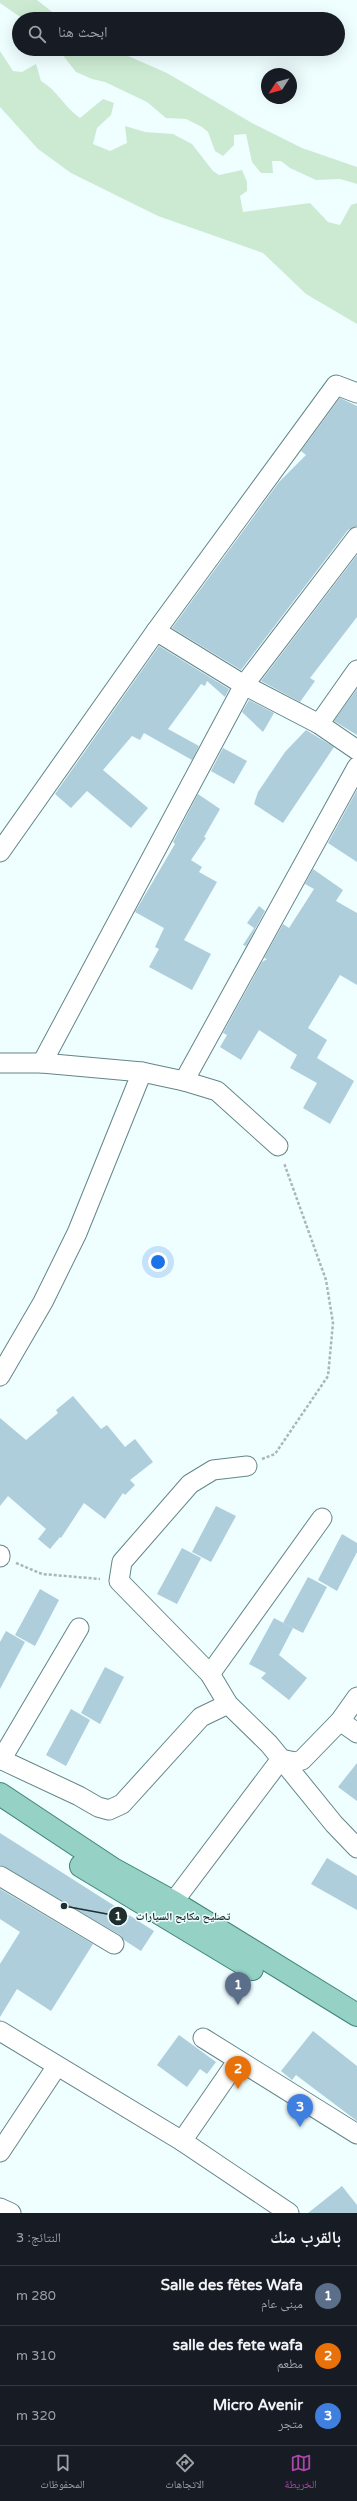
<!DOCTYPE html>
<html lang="ar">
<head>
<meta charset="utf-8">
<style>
  :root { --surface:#171b24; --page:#20242c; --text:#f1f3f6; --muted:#9ea1a6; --line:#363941; --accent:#ad46aa }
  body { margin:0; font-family:"Varela Round","Noto Naskh Arabic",sans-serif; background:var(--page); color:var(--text); direction:rtl }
  .compass { position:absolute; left:261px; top:68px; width:36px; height:36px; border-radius:50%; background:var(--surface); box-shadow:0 4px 16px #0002; rotate:234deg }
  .you { position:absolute; left:158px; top:1262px; width:14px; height:14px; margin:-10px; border:3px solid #fff; border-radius:50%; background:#1a73e8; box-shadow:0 0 0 6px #1a73e833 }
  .badge { display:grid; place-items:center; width:26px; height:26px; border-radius:50%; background:var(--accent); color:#fff; font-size:13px; font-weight:700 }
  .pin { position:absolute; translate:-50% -33px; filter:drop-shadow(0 1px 2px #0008) }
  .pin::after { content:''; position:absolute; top:21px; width:14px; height:12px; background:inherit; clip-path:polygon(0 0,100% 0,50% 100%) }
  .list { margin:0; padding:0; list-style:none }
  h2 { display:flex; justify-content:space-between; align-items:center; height:52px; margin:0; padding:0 16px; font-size:17px }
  h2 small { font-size:13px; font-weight:400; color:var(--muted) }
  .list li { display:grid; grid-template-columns:26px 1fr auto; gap:12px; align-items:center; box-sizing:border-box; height:60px; padding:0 16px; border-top:1px solid var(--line) }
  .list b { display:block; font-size:15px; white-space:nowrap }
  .list p { margin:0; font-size:13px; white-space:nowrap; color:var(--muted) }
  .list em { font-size:13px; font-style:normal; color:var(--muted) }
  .icon { flex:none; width:22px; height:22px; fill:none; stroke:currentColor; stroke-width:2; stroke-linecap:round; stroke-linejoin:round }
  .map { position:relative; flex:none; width:357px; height:2213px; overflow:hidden; direction:ltr }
  .search { position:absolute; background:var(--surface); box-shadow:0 4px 16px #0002; left:12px; right:12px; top:12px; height:44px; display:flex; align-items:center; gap:10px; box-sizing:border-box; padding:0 14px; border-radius:22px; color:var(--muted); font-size:15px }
  .sheet { height:232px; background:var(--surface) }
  nav { display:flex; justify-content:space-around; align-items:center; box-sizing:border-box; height:56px; border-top:1px solid var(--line); background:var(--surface); font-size:11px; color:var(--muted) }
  nav a { display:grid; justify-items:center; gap:2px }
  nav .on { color:var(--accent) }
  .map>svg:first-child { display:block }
  .green { fill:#ccead2 }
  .building { fill:#aecedc }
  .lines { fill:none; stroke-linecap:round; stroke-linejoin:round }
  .street-casing { stroke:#638689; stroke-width:21 }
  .primary-casing { stroke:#3e8476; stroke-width:24 }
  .path { stroke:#a8b7b8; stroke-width:2.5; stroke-dasharray:3 2; stroke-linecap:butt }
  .street { stroke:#fff; stroke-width:19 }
  .primary { stroke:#95d1c4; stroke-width:22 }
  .leader { fill:none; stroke:#1f2e2f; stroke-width:1.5 }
  .callout-dot { fill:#1f2e2f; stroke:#effeff; stroke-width:1.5 }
  .mark-label { font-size:12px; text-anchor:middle; font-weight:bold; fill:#fff }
  .callout-label { font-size:11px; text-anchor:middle; font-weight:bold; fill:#1f2e2f; stroke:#effeff; stroke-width:3; stroke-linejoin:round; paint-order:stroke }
</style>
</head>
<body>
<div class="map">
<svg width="357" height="2213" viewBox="0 0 357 2213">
  <rect width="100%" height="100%" fill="#effeff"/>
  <g class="green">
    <path d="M 0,0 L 37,0 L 61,19 L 23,19 L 0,3 Z"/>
    <path d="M 58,49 L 112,49 L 167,73 L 252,123 L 302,148 L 357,167 L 357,184 L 340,179 L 316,180 L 290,168 L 281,161 L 272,161 L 273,173 L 261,173 L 252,162 L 246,134 L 234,135 L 234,145 L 223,156 L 215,151 L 208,132 L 202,127 L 186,119 L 166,118 L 147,102 L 105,82 L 92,79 L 76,72 Z"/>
    <path d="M 0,51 L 13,71 L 22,72 L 36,64 L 41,81 C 57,90 64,107 80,118 L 103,99 L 114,103 L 111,115 L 97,128 L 93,144 L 110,151 L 127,143 L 125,126 L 145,132 L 173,134 L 192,144 L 213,171 L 219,175 L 242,170 L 247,182 L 247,191 L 240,196 L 243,212 L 310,203 L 328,222 L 340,225 L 351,205 L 357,203 L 357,324 L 306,294 L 263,253 L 158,216 L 71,173 L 38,149 L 0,107 Z"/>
  </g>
  <g class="building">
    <path d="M 340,398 L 357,406 L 357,526 L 348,530 L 241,670 L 172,628 L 279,482 L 306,455 L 301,451 Z"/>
    <path d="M 357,555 L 357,617 L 310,678 L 315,681 L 300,702 L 261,681 Z"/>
    <path d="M 159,646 L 229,689 L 225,697 L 207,681 L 205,686 L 201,684 L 168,729 L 199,746 L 192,760 L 144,733 L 140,740 L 132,736 L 103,770 L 148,808 L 131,828 L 87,791 L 71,808 L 55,794 Z"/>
    <path d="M 357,689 L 357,735 L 334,721 Z"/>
    <path d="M 249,700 L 274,713 L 263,732 L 242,712 Z"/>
    <path d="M 306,730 L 334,747 L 283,823 L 254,804 L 258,792 L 285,752 Z"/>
    <path d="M 223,748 L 247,761 L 234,784 L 211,771 Z"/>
    <path d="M 357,790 L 357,862 L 328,843 Z"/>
    <path d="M 198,794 L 220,809 L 204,837 L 206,838 L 191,860 L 202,867 L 199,872 L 217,882 L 184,940 L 211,954 L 192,990 L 149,967 L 159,949 L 155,947 L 164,928 L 135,912 L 175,844 L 173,842 Z"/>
    <path d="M 313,869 L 343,890 L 336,901 L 357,913 L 357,985 L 340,975 L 308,1028 L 327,1040 L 317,1058 L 354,1081 L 330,1124 L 303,1108 L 317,1083 L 290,1068 L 297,1055 L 259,1030 L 241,1060 L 220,1047 L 227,1035 L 223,1033 L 262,962 L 267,959 L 264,958 L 283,924 L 289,928 L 314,889 L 305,884 Z"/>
    <path d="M 259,906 L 265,911 L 246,946 L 243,945 L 254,928 L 247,923 Z"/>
    <path d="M 73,1396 L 101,1429 L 107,1425 L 125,1447 L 135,1439 L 153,1462 L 130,1480 L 135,1485 L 125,1495 L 123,1493 L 105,1519 L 84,1503 L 61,1538 L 60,1537 L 50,1549 L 38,1539 L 46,1529 L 8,1496 L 0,1506 L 0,1418 L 26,1440 L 58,1413 L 56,1410 Z"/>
    <path d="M 216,1506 L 236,1516 L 211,1562 L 192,1552 Z"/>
    <path d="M 342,1534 L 357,1543 L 357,1552 L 337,1591 L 318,1580 Z"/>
    <path d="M 182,1548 L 201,1558 L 177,1604 L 157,1594 Z"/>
    <path d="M 308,1577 L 327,1587 L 303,1633 L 283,1623 Z"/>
    <path d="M 40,1589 L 59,1600 L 35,1646 L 15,1635 Z"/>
    <path d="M 274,1618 L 293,1628 L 279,1655 L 307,1678 L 289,1700 L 261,1678 L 266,1673 L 249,1664 Z"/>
    <path d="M 6,1631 L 25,1642 L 0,1689 L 0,1642 Z"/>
    <path d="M 105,1667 L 124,1677 L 100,1724 L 81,1713 Z"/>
    <path d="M 71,1709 L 90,1720 L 66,1766 L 46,1755 Z"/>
    <path d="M 357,1763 L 357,1801 L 338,1787 Z"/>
    <path d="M 0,1833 L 154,1931 L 141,1951 L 124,1940 L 120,1935 L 0,1865 Z"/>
    <path d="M 327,1858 L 357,1876 L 357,1910 L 311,1884 Z"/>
    <path d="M 0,1889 L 93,1944 L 51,2011 L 17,1989 L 0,2017 L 0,1964 L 20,1932 L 0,1919 Z"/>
    <path d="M 313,2031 L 357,2066 L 357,2121 L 296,2075 L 292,2080 L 281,2071 Z"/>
    <path d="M 179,2035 L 216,2062 L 207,2074 L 200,2069 L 187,2087 L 157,2065 Z"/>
    <path d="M 342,2186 L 357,2205 L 357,2213 L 308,2213 Z"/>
  </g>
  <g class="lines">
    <defs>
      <g id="street">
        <path d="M 156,631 L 244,685 L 319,724 L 357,750"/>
        <path d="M 319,724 L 357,670"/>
        <path d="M 0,852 L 156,631 L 336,385 L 357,393"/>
        <path d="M 0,1063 L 42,1063 L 142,1072 L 184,1081 L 217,1091 L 278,1146"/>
        <path d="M 42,1063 L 244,685 L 357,537"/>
        <path d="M 184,1081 L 357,767"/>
        <path d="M 0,1376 L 43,1302 L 77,1233 L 142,1072"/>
        <path d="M 247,1466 L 213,1470 L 190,1484 L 122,1562 L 119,1581 L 210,1674 L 228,1704 L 269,1744 L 334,1824 L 357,1848"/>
        <path d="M 0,1555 L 0,1557"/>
        <path d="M 210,1674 L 322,1518"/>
        <path d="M 340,1721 L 357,1733"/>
        <path d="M 0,1759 L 79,1796 L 98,1807 L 109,1810 L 122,1804 L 201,1717 L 228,1704"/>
        <path d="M 1,1760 L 79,1628"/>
        <path d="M 0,1876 L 114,1944"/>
        <path d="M 165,1913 L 281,1759 L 295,1762 L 302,1760 L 340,1721 L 357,1697"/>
        <path d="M 0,2031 L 182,2141 L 238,2060"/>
        <path d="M 203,2038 L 357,2134"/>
        <path d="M 182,2141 L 289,2213"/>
        <path d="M 0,2152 L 57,2066"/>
        <path d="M 0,2208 L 11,2213"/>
      </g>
      <g id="primary">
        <path d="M 0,1794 L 113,1869 L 175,1903 L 357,2015"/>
        <path d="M 81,1866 L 252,1969"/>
      </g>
    </defs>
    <use href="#street" class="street-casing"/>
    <use href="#primary" class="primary-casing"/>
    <g class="path">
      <path d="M 262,1459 L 275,1454 L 328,1376 L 333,1323 L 326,1280 L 284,1163"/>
      <path d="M 16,1563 L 42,1574 L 100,1579"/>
    </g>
    <use href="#street" class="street"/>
    <use href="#primary" class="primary"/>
  </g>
  <path class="leader" d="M64 1906L118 1916"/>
  <g class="callout-dot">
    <circle cx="64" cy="1906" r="4"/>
    <circle cx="118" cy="1916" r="10"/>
  </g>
  <g class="mark-label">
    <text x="118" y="1920">1</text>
  </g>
  <g class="callout-label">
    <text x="183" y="1920">تصليح مكابح السيارات</text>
  </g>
</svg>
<svg class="compass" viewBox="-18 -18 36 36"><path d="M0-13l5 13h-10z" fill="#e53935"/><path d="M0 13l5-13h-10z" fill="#9ea1a6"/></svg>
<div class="you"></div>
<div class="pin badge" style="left:238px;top:2005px;background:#5c6f8a">1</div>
<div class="pin badge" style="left:238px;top:2089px;background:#e8710a">2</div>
<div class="pin badge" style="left:300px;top:2127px;background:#3f7fe0">3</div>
<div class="search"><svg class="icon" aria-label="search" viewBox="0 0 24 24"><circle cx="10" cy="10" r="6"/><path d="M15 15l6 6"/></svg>ابحث هنا</div>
</div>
<section class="sheet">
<h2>بالقرب منك<small>النتائج: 3</small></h2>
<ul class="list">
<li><span class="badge" style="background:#5c6f8a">1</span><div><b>Salle des fêtes Wafa</b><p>مبنى عام</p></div><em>280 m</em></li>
<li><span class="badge" style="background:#e8710a">2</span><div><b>salle des fete wafa</b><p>مطعم</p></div><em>310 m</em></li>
<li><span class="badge" style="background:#3f7fe0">3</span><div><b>Micro Avenir</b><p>متجر</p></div><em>320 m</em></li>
</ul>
</section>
<nav>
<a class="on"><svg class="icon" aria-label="map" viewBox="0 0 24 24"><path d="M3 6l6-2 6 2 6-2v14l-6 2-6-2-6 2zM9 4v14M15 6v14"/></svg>الخريطة</a>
<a><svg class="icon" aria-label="directions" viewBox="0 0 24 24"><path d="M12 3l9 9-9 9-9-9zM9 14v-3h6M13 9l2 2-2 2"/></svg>الاتجاهات</a>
<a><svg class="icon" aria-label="saved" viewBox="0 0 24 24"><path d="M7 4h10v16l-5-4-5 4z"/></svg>المحفوظات</a>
</nav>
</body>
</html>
